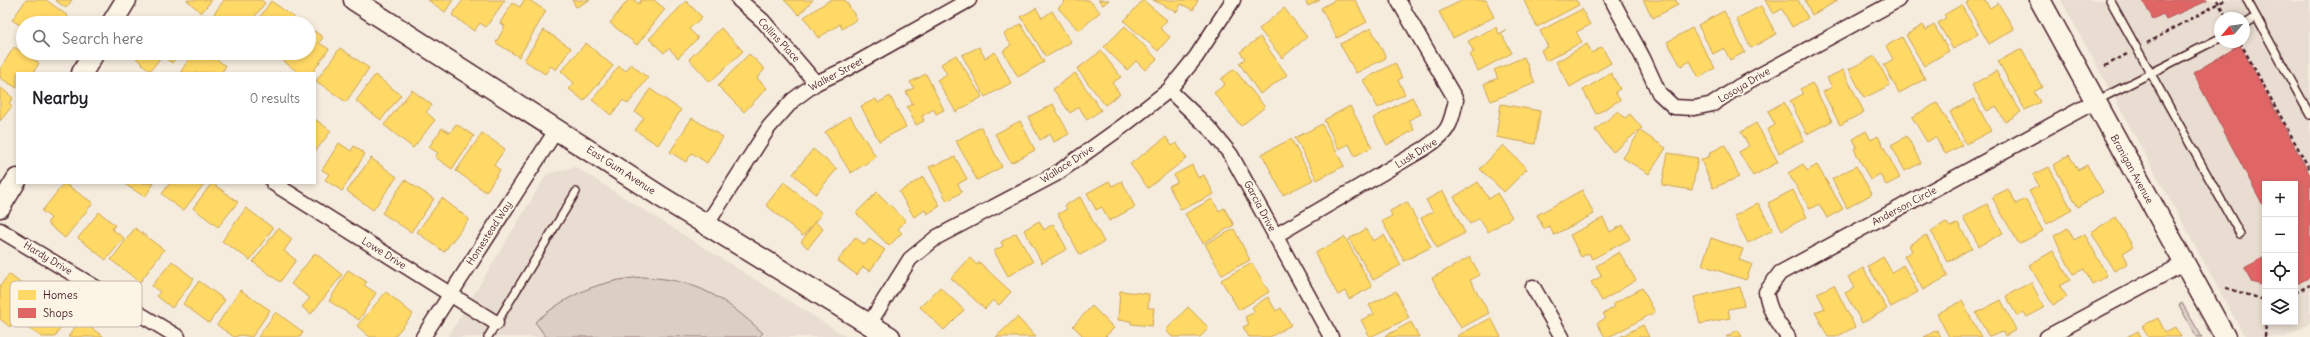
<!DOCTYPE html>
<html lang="en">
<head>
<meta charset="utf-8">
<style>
  :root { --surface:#fff; --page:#f2f2f2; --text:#202124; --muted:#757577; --line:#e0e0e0 }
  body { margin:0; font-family:Delius,sans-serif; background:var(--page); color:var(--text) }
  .controls { position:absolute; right:12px; bottom:12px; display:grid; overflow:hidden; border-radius:0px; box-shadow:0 2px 6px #0003 }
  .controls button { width:36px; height:36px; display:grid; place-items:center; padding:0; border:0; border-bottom:1px solid var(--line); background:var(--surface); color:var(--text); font:20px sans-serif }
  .compass { position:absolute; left:2214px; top:12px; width:36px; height:36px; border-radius:50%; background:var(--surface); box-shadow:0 2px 6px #0003; rotate:241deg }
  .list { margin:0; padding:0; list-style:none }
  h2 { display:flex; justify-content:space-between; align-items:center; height:52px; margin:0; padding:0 16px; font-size:17px }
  h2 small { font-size:13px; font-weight:400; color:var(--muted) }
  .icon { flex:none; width:22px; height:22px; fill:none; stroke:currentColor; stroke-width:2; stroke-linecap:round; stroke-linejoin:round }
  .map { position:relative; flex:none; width:2310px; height:337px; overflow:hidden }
  .search { position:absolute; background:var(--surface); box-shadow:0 2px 6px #0003; left:16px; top:16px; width:300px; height:44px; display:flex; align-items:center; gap:10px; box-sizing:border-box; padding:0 14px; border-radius:22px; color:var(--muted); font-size:15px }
  .panel { position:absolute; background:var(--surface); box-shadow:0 2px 6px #0003; left:16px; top:72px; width:300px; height:112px; border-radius:0px }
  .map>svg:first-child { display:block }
  .built { fill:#e8ddd0; fill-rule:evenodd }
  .green { fill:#dbcec4; stroke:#927678 }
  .homes { fill:#ffd966; stroke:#c9a154 }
  .shops { fill:#e06666; stroke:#b35154 }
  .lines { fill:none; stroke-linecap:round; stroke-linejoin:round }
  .lane-casing { stroke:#4a1f2b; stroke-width:10 }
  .street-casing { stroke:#4a1f2b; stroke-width:17 }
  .secondary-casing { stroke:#4a1f2b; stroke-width:23 }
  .path { stroke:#4a1f2b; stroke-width:2.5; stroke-dasharray:4 3; stroke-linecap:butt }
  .lane { stroke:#fcf5e5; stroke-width:7 }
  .street { stroke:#fcf5e5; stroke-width:14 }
  .secondary { stroke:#fcf5e5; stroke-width:20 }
  .labels { text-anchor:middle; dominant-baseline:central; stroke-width:4; stroke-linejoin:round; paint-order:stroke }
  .street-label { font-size:10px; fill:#4a1f2b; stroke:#fcf5e5 }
  .key { fill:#fcf5e5; stroke:#c7b5ad; stroke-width:1 }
  .key-label { font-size:11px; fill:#4a1f2b }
</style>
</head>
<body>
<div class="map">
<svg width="2310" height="337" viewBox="0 0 2310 337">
  <rect width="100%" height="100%" fill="#f5ecde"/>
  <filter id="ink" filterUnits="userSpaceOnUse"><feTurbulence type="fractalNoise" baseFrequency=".025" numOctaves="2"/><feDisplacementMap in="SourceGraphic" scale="8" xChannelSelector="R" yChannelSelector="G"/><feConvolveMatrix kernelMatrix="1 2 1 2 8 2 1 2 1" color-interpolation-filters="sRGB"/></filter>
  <g filter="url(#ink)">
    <g class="built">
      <path d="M 2061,0 L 2310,0 L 2310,324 L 2286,337 L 2247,337 L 2242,332 ZM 2220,18 L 2244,18 L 2244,42 L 2220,42 ZM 2265,184 L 2295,184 L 2295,322 L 2265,322 Z"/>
      <path d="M 575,167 L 847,337 L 448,337 L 547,174 Z"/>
    </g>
    <g class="green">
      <path d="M 642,277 C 697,279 723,297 763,333 L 759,337 L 546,337 L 535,322 C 569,294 597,281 642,277 Z"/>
      <path d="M 2182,303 L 2202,337 L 2196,337 L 2179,305 Z"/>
    </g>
    <g class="homes">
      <path d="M 26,0 L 46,0 L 68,16 L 63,23 L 23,23 L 23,27 L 12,20 Z"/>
      <path d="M 55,0 L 72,0 L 66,8 Z"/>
      <path d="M 187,0 L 212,0 L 201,13 Z"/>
      <path d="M 224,0 L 261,0 L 265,3 L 250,23 L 217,23 L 211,18 Z"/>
      <path d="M 428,0 L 453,0 L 445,12 Z"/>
      <path d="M 463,0 L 505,0 L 486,27 L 480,23 L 474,31 L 452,15 Z"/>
      <path d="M 524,0 L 529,0 L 546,11 L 519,57 L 496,43 L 505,26 L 500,23 L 512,3 L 520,7 Z"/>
      <path d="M 572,0 L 590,0 L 576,7 Z"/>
      <path d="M 628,0 L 634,0 L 639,4 L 641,0 L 654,0 L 665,9 L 637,45 L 610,23 Z"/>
      <path d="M 784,0 L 813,0 L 799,15 Z"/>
      <path d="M 830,0 L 845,0 L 857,19 L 842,29 L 840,24 L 818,38 L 804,17 Z"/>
      <path d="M 1063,0 L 1089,0 L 1100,12 L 1079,31 L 1058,8 L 1065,2 Z"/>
      <path d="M 1098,0 L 1109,0 L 1103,5 Z"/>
      <path d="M 1143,0 L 1167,20 L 1160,28 L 1170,37 L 1158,51 L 1124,21 Z"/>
      <path d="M 1153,0 L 1198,0 L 1193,10 L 1181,4 L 1177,12 Z"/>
      <path d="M 1305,0 L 1320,0 L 1308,6 Z"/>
      <path d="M 1335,0 L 1355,0 L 1367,22 L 1337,38 L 1321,8 Z"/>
      <path d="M 1463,0 L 1486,0 L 1494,17 L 1453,38 L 1439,12 Z"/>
      <path d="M 1527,0 L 1576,0 L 1579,5 L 1537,27 L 1524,1 Z"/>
      <path d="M 1643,0 L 1676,0 L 1678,5 L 1653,18 Z"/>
      <path d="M 1765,0 L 1798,0 L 1808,18 L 1792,27 L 1782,9 L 1773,14 Z"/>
      <path d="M 1805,0 L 1836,0 L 1837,1 L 1812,15 Z"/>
      <path d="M 1971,0 L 1985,0 L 1990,8 L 1998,3 L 2014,29 L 1989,44 L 1966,3 Z"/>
      <path d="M 271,1 L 294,17 L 290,23 L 256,23 Z"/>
      <path d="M 686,1 L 702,17 L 689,29 L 698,38 L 678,58 L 669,48 L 664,53 L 649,39 Z"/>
      <path d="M 1961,5 L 1978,34 L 1953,49 L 1938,23 L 1946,18 L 1944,15 Z"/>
      <path d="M 1761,6 L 1776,34 L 1751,48 L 1736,19 Z"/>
      <path d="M 1036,8 L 1042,18 L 1052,11 L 1071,42 L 1046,57 L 1021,17 Z"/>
      <path d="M 1284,8 L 1307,37 L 1282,58 L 1259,29 Z"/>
      <path d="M 1582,9 L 1590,25 L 1576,32 L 1582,42 L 1546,61 L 1541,50 L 1548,47 L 1540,31 Z"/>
      <path d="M 1724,11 L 1745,52 L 1730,60 L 1724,48 L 1713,54 L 1698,25 Z"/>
      <path d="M 1021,24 L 1044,62 L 1018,77 L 1003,51 L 1011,45 L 1004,34 Z"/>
      <path d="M 1923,25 L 1926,30 L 1934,25 L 1949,51 L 1924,66 L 1906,35 Z"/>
      <path d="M 1125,26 L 1157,59 L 1145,70 L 1136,61 L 1127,70 L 1104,47 Z"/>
      <path d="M 1496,27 L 1499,34 L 1508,29 L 1501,33 L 1512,53 L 1478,71 L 1470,54 L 1474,52 L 1468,41 Z"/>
      <path d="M 721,28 L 743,51 L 710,82 L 689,59 Z"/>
      <path d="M 1371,28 L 1386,58 L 1356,73 L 1340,44 Z"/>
      <path d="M 1692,28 L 1715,68 L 1699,78 L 1690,61 L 1681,66 L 1667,42 Z"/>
      <path d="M 544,30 L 571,48 L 556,70 L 551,66 L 545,74 L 524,60 Z"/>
      <path d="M 314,31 L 323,37 L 319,43 L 329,49 L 312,73 L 299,73 L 282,60 L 287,53 L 309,53 L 309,35 L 311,36 Z"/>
      <path d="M 1260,37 L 1287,75 L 1260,94 L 1239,63 L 1245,59 L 1240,52 Z"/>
      <path d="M 1902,37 L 1925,79 L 1899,93 L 1884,65 L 1893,59 L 1886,46 Z"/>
      <path d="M 586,43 L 613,66 L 584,101 L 569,89 L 574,83 L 561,71 Z"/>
      <path d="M 1587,44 L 1592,53 L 1602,47 L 1611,63 L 1570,87 L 1556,62 Z"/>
      <path d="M 14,47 L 39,63 L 33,73 L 17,73 L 17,88 L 0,78 L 0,69 Z"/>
      <path d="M 979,47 L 985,58 L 995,52 L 1011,83 L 985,97 L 962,55 Z"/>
      <path d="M 340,48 L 369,68 L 346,102 L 316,81 Z"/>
      <path d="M 2022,49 L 2042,87 L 2034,92 L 2040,102 L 2025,110 L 1998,61 Z"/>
      <path d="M 1101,51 L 1121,77 L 1112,83 L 1120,94 L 1105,105 L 1077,69 Z"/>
      <path d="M 140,53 L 180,53 L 172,63 L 162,56 L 150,71 L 136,58 Z"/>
      <path d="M 193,53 L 207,53 L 226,66 L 221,73 L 180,73 Z"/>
      <path d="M 749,54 L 765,69 L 757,78 L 767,88 L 744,112 L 718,86 Z"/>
      <path d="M 956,55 L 982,97 L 956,112 L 937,80 L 947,74 L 941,64 Z"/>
      <path d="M 1875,56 L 1890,85 L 1864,98 L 1849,69 Z"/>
      <path d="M 1524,57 L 1535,83 L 1491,101 L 1484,84 L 1498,78 L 1494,70 Z"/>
      <path d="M 1395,63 L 1402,78 L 1398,80 L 1405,94 L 1378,108 L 1363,80 Z"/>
      <path d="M 631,64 L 648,78 L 628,104 L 623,100 L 611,115 L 592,100 L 619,66 L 626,71 Z"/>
      <path d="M 1234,69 L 1265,107 L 1241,126 L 1214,93 L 1225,84 L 1221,79 Z"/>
      <path d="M 1843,70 L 1864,112 L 1840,125 L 1823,92 L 1832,87 L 1827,78 Z"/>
      <path d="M 1996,71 L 2021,112 L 2005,122 L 1996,106 L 1987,111 L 1972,85 Z"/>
      <path d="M 1075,73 L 1101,110 L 1087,120 L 1079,107 L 1070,113 L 1053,89 Z"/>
      <path d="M 1611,73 L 1620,89 L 1615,92 L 1620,100 L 1596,114 L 1583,90 Z"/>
      <path d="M 926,74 L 944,110 L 936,114 L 934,109 L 922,116 L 924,121 L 916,125 L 907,107 L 913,104 L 906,92 L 914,88 L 910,82 Z"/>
      <path d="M 375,75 L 401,95 L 381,120 L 356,101 Z"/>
      <path d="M 1812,83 L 1832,121 L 1807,134 L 1790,101 L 1803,94 L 1800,89 Z"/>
      <path d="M 0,87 L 13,98 L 9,103 L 12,106 L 0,121 Z"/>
      <path d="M 650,89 L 681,110 L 658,145 L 635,130 L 644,118 L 635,112 Z"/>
      <path d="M 412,90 L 432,105 L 426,112 L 435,120 L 413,148 L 384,125 Z"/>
      <path d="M 890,96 L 906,127 L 879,141 L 861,106 L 876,99 L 878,103 Z"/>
      <path d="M 1412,97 L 1421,114 L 1409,120 L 1414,130 L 1387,145 L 1373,118 Z"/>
      <path d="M 1974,99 L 1991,131 L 1966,144 L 1950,112 Z"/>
      <path d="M 1784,102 L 1804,140 L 1779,153 L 1767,130 L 1775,125 L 1768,111 Z"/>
      <path d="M 1937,103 L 1962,145 L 1946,154 L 1935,137 L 1927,142 L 1912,117 Z"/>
      <path d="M 1053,104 L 1069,134 L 1054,142 L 1050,134 L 1040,140 L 1028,117 Z"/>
      <path d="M 1501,104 L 1540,111 L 1535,144 L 1496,137 Z"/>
      <path d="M 1350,106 L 1372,147 L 1355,156 L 1349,144 L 1339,149 L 1324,120 Z"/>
      <path d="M 1618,111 L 1625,118 L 1630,114 L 1642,128 L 1613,152 L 1595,130 Z"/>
      <path d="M 850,116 L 876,157 L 851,173 L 825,132 Z"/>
      <path d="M 692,118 L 723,137 L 707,163 L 692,153 L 686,162 L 670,152 Z"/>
      <path d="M 315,119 L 331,131 L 315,152 Z"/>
      <path d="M 1020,121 L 1035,150 L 1011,163 L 995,134 Z"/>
      <path d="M 1756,123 L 1778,162 L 1753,176 L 1739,152 L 1749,146 L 1741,132 Z"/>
      <path d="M 456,124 L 474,136 L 452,169 L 435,157 L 438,153 L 429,147 L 442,128 L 450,133 Z"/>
      <path d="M 1322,124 L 1344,166 L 1317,180 L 1295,138 Z"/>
      <path d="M 981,127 L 1002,167 L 977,180 L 956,141 Z"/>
      <path d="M 1640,131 L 1666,148 L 1649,174 L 1623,158 Z"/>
      <path d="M 1866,131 L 1871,140 L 1878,136 L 1900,178 L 1886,185 L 1880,174 L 1870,180 L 1854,149 L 1857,147 L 1853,139 Z"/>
      <path d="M 482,133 L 505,149 L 494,165 L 500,170 L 486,192 L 456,171 Z"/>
      <path d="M 1907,136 L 1921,163 L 1905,171 L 1891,145 Z"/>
      <path d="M 1166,137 L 1172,146 L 1176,143 L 1187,158 L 1148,188 L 1130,164 Z"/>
      <path d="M 1291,139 L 1313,180 L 1283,195 L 1262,154 Z"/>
      <path d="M 339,143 L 351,151 L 354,146 L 365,154 L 342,191 L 325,180 L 329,174 L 322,170 Z"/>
      <path d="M 1503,145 L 1527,169 L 1504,192 L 1480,169 Z"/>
      <path d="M 1725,145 L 1739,177 L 1713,188 L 1701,160 L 1710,156 L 1709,153 Z"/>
      <path d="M 813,149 L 837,169 L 816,194 L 793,174 Z"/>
      <path d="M 1668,153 L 1698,158 L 1692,190 L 1662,185 Z"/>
      <path d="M 2069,155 L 2078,170 L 2087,165 L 2103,192 L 2078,207 L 2053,165 Z"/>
      <path d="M 955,157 L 967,179 L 958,184 L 962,192 L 947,201 L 929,167 Z"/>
      <path d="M 371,158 L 397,177 L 373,210 L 347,191 Z"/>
      <path d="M 1803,164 L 1807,171 L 1817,165 L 1843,209 L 1827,218 L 1819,204 L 1810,209 L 1788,173 Z"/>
      <path d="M 1192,165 L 1198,178 L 1204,175 L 1214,194 L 1181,210 L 1169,186 L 1177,182 L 1174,175 Z"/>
      <path d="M 1856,166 L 1872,194 L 1847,208 L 1832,179 Z"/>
      <path d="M 2049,167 L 2072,210 L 2047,224 L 2029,191 L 2039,186 L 2033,175 Z"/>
      <path d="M 923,177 L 940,206 L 927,214 L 925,210 L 914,217 L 899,192 Z"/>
      <path d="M 405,180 L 434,199 L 411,232 L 382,213 Z"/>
      <path d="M 1109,181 L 1112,186 L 1122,181 L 1135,207 L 1109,221 L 1102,207 L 1096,210 L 1087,193 Z"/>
      <path d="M 784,182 L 822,213 L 803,236 L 766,205 Z"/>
      <path d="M 1478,182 L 1489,199 L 1497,193 L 1512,217 L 1488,232 L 1479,218 L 1470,224 L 1454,197 Z"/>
      <path d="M 64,183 L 93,203 L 65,238 L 47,223 L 51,218 L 42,211 Z"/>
      <path d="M 123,183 L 154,183 L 145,197 Z"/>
      <path d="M 170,183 L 205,183 L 183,211 L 162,194 Z"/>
      <path d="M 212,183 L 238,202 L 218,227 L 193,208 Z"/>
      <path d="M 2008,189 L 2016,204 L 2025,199 L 2043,231 L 2019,244 L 1992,197 Z"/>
      <path d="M 1582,190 L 1594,214 L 1554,235 L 1549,226 L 1544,229 L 1537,215 Z"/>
      <path d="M 1793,190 L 1807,217 L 1782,230 L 1768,203 Z"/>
      <path d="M 1443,191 L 1465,233 L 1437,248 L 1421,218 L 1433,212 L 1426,200 Z"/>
      <path d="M 877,192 L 906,221 L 898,229 L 902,233 L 889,246 L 856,213 Z"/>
      <path d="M 1080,197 L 1104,242 L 1080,255 L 1058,214 L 1067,209 L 1065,205 Z"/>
      <path d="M 442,198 L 469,219 L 444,252 L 417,232 Z"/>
      <path d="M 1212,199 L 1219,211 L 1224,208 L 1234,225 L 1203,243 L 1185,214 Z"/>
      <path d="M 1407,202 L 1431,247 L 1404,261 L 1382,221 L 1392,216 L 1390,211 Z"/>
      <path d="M 1758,203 L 1773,230 L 1748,243 L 1734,216 Z"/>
      <path d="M 1987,204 L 2003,233 L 1979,246 L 1963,217 Z"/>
      <path d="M 246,208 L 273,228 L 250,260 L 222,241 Z"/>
      <path d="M 99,212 L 115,225 L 112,229 L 124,238 L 106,260 L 78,238 Z"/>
      <path d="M 2116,217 L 2133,247 L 2123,253 L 2128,263 L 2114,271 L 2091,232 Z"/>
      <path d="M 1603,218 L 1610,232 L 1623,225 L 1630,239 L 1592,259 L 1589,253 L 1581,257 L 1570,235 Z"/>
      <path d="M 1039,221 L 1044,230 L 1053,224 L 1067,249 L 1042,263 L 1024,230 Z"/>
      <path d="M 815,222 L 823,229 L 808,248 L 801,242 Z"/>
      <path d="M 1946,222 L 1950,227 L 1958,223 L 1972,248 L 1948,262 L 1931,231 Z"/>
      <path d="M 135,228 L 164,250 L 140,282 L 111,260 Z"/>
      <path d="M 278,228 L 292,239 L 284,251 L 296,260 L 280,282 L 253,262 Z"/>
      <path d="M 2068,228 L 2074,240 L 2085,234 L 2107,276 L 2092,284 L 2084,269 L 2073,274 L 2054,236 Z"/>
      <path d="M 1234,229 L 1250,260 L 1222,275 L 1205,244 Z"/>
      <path d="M 1366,229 L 1373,241 L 1384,235 L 1401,265 L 1373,280 L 1349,239 Z"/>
      <path d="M 1016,233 L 1033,262 L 1008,276 L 994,251 L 1003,246 L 1001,242 Z"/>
      <path d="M 1926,235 L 1948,276 L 1923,290 L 1904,256 L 1912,251 L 1909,245 Z"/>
      <path d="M 855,237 L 865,245 L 869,239 L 885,250 L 870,271 L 863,267 L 857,275 L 838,261 Z"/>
      <path d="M 1345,237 L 1372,287 L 1349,299 L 1345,291 L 1338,295 L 1315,253 Z"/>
      <path d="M 1711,238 L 1743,249 L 1739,260 L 1752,264 L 1746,280 L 1702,265 Z"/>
      <path d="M 2053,251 L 2070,280 L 2060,286 L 2067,297 L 2053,305 L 2029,265 Z"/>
      <path d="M 1619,252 L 1636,280 L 1602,301 L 1591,282 L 1602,276 L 1596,266 Z"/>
      <path d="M 315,253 L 342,275 L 311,314 L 302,307 L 310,298 L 291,284 Z"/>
      <path d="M 1470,257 L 1480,275 L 1470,280 L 1489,313 L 1461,328 L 1432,278 Z"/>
      <path d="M 1883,257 L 1892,272 L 1903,265 L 1918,292 L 1891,307 L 1868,266 Z"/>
      <path d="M 970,258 L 977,265 L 979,262 L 1011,292 L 999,305 L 993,300 L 985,309 L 951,278 Z"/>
      <path d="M 172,261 L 194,279 L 172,308 L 157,296 L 160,292 L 152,286 Z"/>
      <path d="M 1252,263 L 1269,292 L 1239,310 L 1221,280 Z"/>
      <path d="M 1863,268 L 1887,309 L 1862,323 L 1845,293 L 1854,288 L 1848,277 Z"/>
      <path d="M 348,270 L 367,282 L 364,285 L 376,293 L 359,320 L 329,301 Z"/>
      <path d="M 9,274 L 23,285 L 14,297 L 26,306 L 10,327 L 0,319 L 0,286 Z"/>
      <path d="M 199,281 L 225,300 L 209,323 L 183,304 Z"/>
      <path d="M 2031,282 L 2044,308 L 2027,317 L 2024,312 L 2017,316 L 2006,296 Z"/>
      <path d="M 1834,285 L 1855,327 L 1836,337 L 1828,337 L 1815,312 L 1825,308 L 1817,293 Z"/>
      <path d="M 940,287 L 964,310 L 944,330 L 920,307 Z"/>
      <path d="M 1740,287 L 1744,306 L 1728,309 L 1730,318 L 1700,324 L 1694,297 Z"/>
      <path d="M 1642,288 L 1655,312 L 1609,337 L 1605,337 L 1597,323 L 1606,318 L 1603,314 L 1615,307 L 1613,304 Z"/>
      <path d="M 240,290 L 270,310 L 252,337 L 241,335 L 234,337 L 217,325 Z"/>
      <path d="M 1120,291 L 1149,294 L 1148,308 L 1154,308 L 1152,326 L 1131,324 L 1131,321 L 1118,320 Z"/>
      <path d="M 1396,291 L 1409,318 L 1370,337 L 1361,320 L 1374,314 L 1369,305 Z"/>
      <path d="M 386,292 L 413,314 L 394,337 L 370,337 L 357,326 Z"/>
      <path d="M 41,296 L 68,316 L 55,337 L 42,337 L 23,325 Z"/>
      <path d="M 1268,297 L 1276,311 L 1281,308 L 1291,325 L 1270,337 L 1249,337 L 1243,327 L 1249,324 L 1245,317 L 1255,312 L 1252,307 Z"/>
      <path d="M 2001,300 L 2016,330 L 2005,336 L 2003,332 L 1989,337 L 1976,313 Z"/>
      <path d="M 1962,301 L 1981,337 L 1949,337 L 1937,314 Z"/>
      <path d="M 1092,306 L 1114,328 L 1105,337 L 1084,337 L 1073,326 Z"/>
      <path d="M 1188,307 L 1209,328 L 1200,337 L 1172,337 L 1166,330 Z"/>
      <path d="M 276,312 L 303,332 L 300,337 L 258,337 Z"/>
      <path d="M 1017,317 L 1036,337 L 996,337 Z"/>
      <path d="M 1491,318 L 1501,337 L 1458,337 L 1457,336 Z"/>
      <path d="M 2158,318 L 2165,332 L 2175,327 L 2181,337 L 2148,337 L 2142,326 Z"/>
      <path d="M 80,320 L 104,337 L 68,337 Z"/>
      <path d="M 1411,322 L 1419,337 L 1384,337 Z"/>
      <path d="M 1643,325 L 1649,337 L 1620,337 Z"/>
      <path d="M 1738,330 L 1742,337 L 1726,337 Z"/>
      <path d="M 1937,330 L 1941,337 L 1924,337 Z"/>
      <path d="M 2138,331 L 2141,337 L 2127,337 Z"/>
    </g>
    <g class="shops">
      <path d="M 2142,0 L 2207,0 L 2207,1 L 2166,19 L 2163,14 L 2153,19 Z"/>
      <path d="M 2240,45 L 2310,175 L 2310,277 L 2295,285 L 2295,184 L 2265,184 L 2265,209 L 2193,73 Z"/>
      <path d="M 2265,257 L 2265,286 L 2252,282 L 2244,268 Z"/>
    </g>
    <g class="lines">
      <defs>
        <g id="lane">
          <path d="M 2110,0 L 2240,234"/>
          <path d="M 2247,0 L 2310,115"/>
          <path d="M 2244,25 L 2256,17"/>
          <path d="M 2096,101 L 2220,38"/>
          <path d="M 488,337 L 576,192"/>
        </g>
        <g id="street">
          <path d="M 739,0 L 763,21 L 816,83"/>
          <path d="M 1612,0 L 1643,58 L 1659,93 L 1674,107 L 1694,108 L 1713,104 L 1738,87 L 1898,0"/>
          <path d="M 1169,90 L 1211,130 L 1231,155 L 1331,337"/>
          <path d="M 273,183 L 496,323"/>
          <path d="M 707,224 L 769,127 L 793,100 L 816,83 L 846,69 L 969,0"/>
          <path d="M 0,230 L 178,337"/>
          <path d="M 1275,236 L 1425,148 C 1449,132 1450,127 1456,100 L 1398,0"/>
          <path d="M 1533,287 L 1562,337"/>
          <path d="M 869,324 L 910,259 L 937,237 L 1056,174 L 1123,126 L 1169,90 L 1196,57 L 1233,0"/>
          <path d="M 423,337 L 557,129"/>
          <path d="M 1788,337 C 1777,322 1769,311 1766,292 L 1780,273 L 2094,102"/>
          <path d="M 2047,337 L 2185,263"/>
        </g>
        <g id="secondary">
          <path d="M 354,0 L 663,198 L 890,337"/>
          <path d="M 2040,0 L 2225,337"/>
          <path d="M 112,23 L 126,0"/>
          <path d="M 82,73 L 94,53"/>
          <path d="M 0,207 L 17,179"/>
        </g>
      </defs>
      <use href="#lane" class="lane-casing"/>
      <use href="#street" class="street-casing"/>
      <use href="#secondary" class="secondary-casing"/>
      <g class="path">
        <path d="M 2217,0 L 2227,18"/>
        <path d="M 2240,42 L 2310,170"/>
        <path d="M 2147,43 L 2225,0"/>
        <path d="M 2105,66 L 2127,54"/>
        <path d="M 2226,288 L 2265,300"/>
        <path d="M 2295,293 L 2310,285"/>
        <path d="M 2265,337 L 2266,322"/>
      </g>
      <use href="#lane" class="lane"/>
      <use href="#street" class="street"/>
      <use href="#secondary" class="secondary"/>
    </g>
  </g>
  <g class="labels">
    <g class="street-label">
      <text transform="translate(779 40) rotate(47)">Collins Place</text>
      <text transform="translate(836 74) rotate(-28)">Walker Street</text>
      <text transform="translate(1744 85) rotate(-31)">Losoya Drive</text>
      <text transform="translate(1416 153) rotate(-32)">Lusk Drive</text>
      <text transform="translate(1067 164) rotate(-33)">Wallace Drive</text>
      <text transform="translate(2132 169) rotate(61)">Branigan Avenue</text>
      <text transform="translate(621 170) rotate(33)">East Gum Avenue</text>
      <text transform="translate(1260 206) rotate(62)">Garcia Drive</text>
      <text transform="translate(1904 206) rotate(-28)">Anderson Circle</text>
      <text transform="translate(489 233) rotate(-57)">Homestead Way</text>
      <text transform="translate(384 253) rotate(32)">Lowe Drive</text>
      <text transform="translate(48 258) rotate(31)">Hardy Drive</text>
    </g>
  </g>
  <rect x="10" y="281" width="132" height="46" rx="6" class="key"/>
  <rect x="18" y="290" width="18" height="10" fill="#ffd966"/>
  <rect x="18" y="308" width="18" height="10" fill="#e06666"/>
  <g class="key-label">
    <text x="43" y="299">Homes</text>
    <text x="43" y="317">Shops</text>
  </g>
</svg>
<div class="controls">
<button>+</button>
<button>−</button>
<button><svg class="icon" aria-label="locate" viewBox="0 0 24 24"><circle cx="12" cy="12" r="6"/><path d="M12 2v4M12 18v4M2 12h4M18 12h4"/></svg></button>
<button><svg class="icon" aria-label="layers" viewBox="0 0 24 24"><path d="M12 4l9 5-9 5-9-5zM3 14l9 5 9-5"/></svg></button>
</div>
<svg class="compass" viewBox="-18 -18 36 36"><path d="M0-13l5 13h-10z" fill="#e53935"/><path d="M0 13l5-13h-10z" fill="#757577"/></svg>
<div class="search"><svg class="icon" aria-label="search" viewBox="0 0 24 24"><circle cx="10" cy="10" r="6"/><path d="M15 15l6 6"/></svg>Search here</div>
<section class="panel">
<h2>Nearby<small>0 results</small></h2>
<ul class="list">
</ul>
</section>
</div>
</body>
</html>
